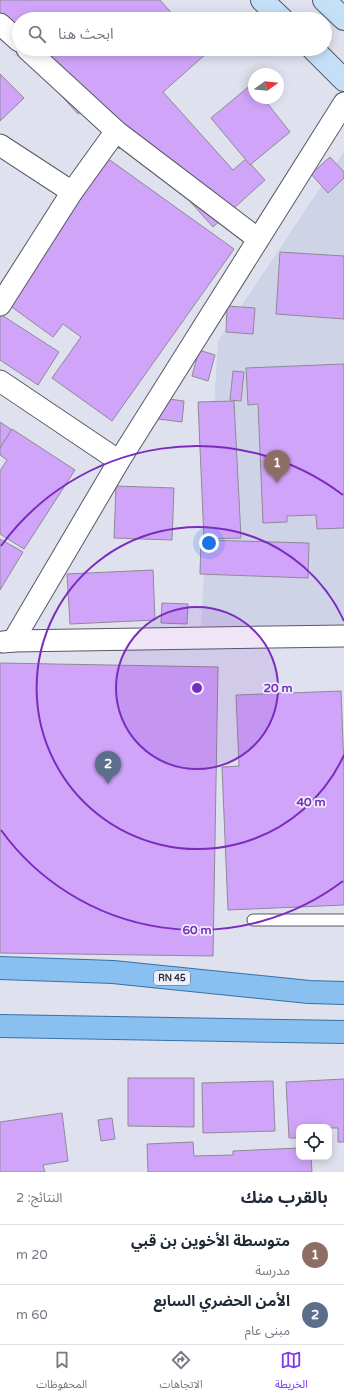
<!DOCTYPE html>
<html lang="ar">
<head>
<meta charset="utf-8">
<style>
  :root { --surface:#fff; --page:#f2f2f3; --text:#1f2937; --muted:#747a83; --line:#e0e1e3; --accent:#7c3aed }
  body { margin:0; font-family:"Varela Round","Noto Sans Arabic",sans-serif; background:var(--page); color:var(--text); direction:rtl }
  .controls { position:absolute; right:12px; bottom:12px; display:grid; overflow:hidden; border-radius:8px; box-shadow:0 2px 10px #0003 }
  .controls button { width:36px; height:36px; display:grid; place-items:center; padding:0; border:0; border-bottom:1px solid var(--line); background:var(--surface); color:var(--text); font:20px sans-serif }
  .compass { position:absolute; left:248px; top:68px; width:36px; height:36px; border-radius:50%; background:var(--surface); box-shadow:0 2px 10px #0003; rotate:75deg }
  .you { position:absolute; left:209px; top:543px; width:14px; height:14px; margin:-10px; border:3px solid #fff; border-radius:50%; background:#1a73e8; box-shadow:0 0 0 6px #1a73e833 }
  .badge { display:grid; place-items:center; width:26px; height:26px; border-radius:50%; background:var(--accent); color:#fff; font-size:13px; font-weight:700 }
  .pin { position:absolute; translate:-50% -33px; filter:drop-shadow(0 1px 2px #0008) }
  .pin::after { content:''; position:absolute; top:21px; width:14px; height:12px; background:inherit; clip-path:polygon(0 0,100% 0,50% 100%) }
  .list { margin:0; padding:0; list-style:none }
  h2 { display:flex; justify-content:space-between; align-items:center; height:52px; margin:0; padding:0 16px; font-size:17px }
  h2 small { font-size:13px; font-weight:400; color:var(--muted) }
  .list li { display:grid; grid-template-columns:26px 1fr auto; gap:12px; align-items:center; box-sizing:border-box; height:60px; padding:0 16px; border-top:1px solid var(--line) }
  .list b { display:block; font-size:15px; white-space:nowrap }
  .list p { margin:0; font-size:13px; white-space:nowrap; color:var(--muted) }
  .list em { font-size:13px; font-style:normal; color:var(--muted) }
  .icon { flex:none; width:22px; height:22px; fill:none; stroke:currentColor; stroke-width:2; stroke-linecap:round; stroke-linejoin:round }
  .map { position:relative; flex:none; width:344px; height:1172px; overflow:hidden; direction:ltr }
  .search { position:absolute; background:var(--surface); box-shadow:0 2px 10px #0003; left:12px; right:12px; top:12px; height:44px; display:flex; align-items:center; gap:10px; box-sizing:border-box; padding:0 14px; border-radius:22px; color:var(--muted); font-size:15px }
  .sheet { height:172px; background:var(--surface) }
  nav { display:flex; justify-content:space-around; align-items:center; box-sizing:border-box; height:56px; border-top:1px solid var(--line); background:var(--surface); font-size:11px; color:var(--muted) }
  nav a { display:grid; justify-items:center; gap:2px }
  nav .on { color:var(--accent) }
  .map>svg:first-child { display:block }
  .built { fill:#cfd3e7 }
  .building { fill:#d0a5f9; stroke:#8f8995 }
  .lines { fill:none; stroke-linecap:round; stroke-linejoin:round }
  .service-casing { stroke:#575965; stroke-width:13 }
  .minor-casing { stroke:#575965; stroke-width:23 }
  .secondary-casing { stroke:#575965; stroke-width:24 }
  .primary-casing { stroke:#3671a7; stroke-width:24 }
  .service { stroke:#fff; stroke-width:11 }
  .minor { stroke:#fff; stroke-width:21 }
  .secondary { stroke:#c4e0f7; stroke-width:22 }
  .primary { stroke:#89c0ef; stroke-width:22 }
  .ring { fill:none; stroke:#7b2cbf; stroke-width:2 }
  .labels { text-anchor:middle; dominant-baseline:central; stroke-width:3.5; stroke-linejoin:round; paint-order:stroke }
  .shield { fill:#eceffd; stroke:#666770; stroke-width:1 }
  .shield-label { font-size:9px; font-weight:bold; fill:#2c2d33 }
  .centre { fill:#7b2cbf; stroke:#eceffd; stroke-width:2 }
  .ring-label { font-size:12px; text-anchor:middle; font-weight:bold; fill:#7b2cbf; stroke:#eceffd; stroke-width:3.5; stroke-linejoin:round; paint-order:stroke }
</style>
</head>
<body>
<div class="map">
<svg width="344" height="1172" viewBox="0 0 344 1172">
  <rect width="100%" height="100%" fill="#dfe1ef"/>
  <path class="built" d="M 344,152 L 344,625 L 201,626 L 218,341 Z"/>
  <g class="building">
    <path d="M 0,0 L 160,0 L 177,19 L 19,19 L 19,49 L 0,28 Z"/>
    <path d="M 19,49 L 204,49 L 207,53 L 163,92 L 233,170 L 246,159 L 265,180 L 213,227 L 132,137 L 119,149 L 84,109 L 78,114 Z"/>
    <path d="M 0,74 L 24,98 L 0,121 Z"/>
    <path d="M 252,84 L 254,87 L 254,98 L 263,98 L 290,132 L 250,165 L 211,118 Z"/>
    <path d="M 330,157 L 344,172 L 344,178 L 328,193 L 311,174 Z"/>
    <path d="M 107,158 L 234,249 L 112,421 L 52,378 L 81,337 L 63,324 L 53,337 L 5,302 Z"/>
    <path d="M 280,252 L 344,256 L 344,319 L 276,314 Z"/>
    <path d="M 227,306 L 255,308 L 253,334 L 226,332 Z"/>
    <path d="M 0,314 L 59,352 L 38,385 L 0,360 Z"/>
    <path d="M 199,350 L 215,355 L 208,381 L 192,376 Z"/>
    <path d="M 344,364 L 344,528 L 317,529 L 316,515 L 287,516 L 287,522 L 263,523 L 258,404 L 248,405 L 246,368 Z"/>
    <path d="M 233,371 L 244,372 L 241,401 L 230,400 Z"/>
    <path d="M 161,398 L 184,401 L 182,422 L 158,419 Z"/>
    <path d="M 234,401 L 241,538 L 204,539 L 198,402 Z"/>
    <path d="M 0,422 L 12,430 L 0,448 Z"/>
    <path d="M 12,429 L 75,470 L 24,549 L 0,534 L 0,471 L 7,460 L 0,455 L 0,448 Z"/>
    <path d="M 116,486 L 174,488 L 172,540 L 114,538 Z"/>
    <path d="M 0,539 L 23,552 L 0,590 Z"/>
    <path d="M 201,540 L 309,543 L 308,578 L 200,574 Z"/>
    <path d="M 153,570 L 155,620 L 70,624 L 67,574 Z"/>
    <path d="M 162,603 L 188,604 L 187,624 L 161,623 Z"/>
    <path d="M 0,663 L 218,667 L 213,956 L 0,953 Z"/>
    <path d="M 341,691 L 344,768 L 344,905 L 228,910 L 222,767 L 239,766 L 236,695 Z"/>
    <path d="M 128,1078 L 194,1078 L 194,1127 L 128,1126 Z"/>
    <path d="M 344,1079 L 344,1142 L 338,1142 L 338,1128 L 329,1128 L 329,1127 L 299,1127 L 299,1138 L 289,1138 L 286,1082 Z"/>
    <path d="M 273,1081 L 275,1131 L 203,1133 L 202,1083 Z"/>
    <path d="M 62,1113 L 68,1161 L 43,1165 L 45,1172 L 0,1172 L 0,1122 Z"/>
    <path d="M 112,1118 L 115,1139 L 101,1141 L 98,1120 Z"/>
    <path d="M 193,1142 L 194,1156 L 233,1155 L 233,1151 L 299,1148 L 299,1157 L 311,1157 L 312,1172 L 148,1172 L 147,1144 Z"/>
  </g>
  <g class="lines">
    <defs>
      <path id="service" d="M 253,920 L 344,920"/>
      <g id="minor">
        <path d="M 0,24 L 19,41"/>
        <path d="M 27,49 L 116,131 L 258,239"/>
        <path d="M 0,145 L 72,192"/>
        <path d="M 0,305 L 72,192 L 116,131"/>
        <path d="M 0,381 L 119,461"/>
        <path d="M 13,641 L 119,461 L 344,103"/>
        <path d="M 3,642 L 13,641 L 344,636"/>
      </g>
      <g id="secondary">
        <path d="M 262,0 L 282,19"/>
        <path d="M 324,0 L 344,19"/>
        <path d="M 313,49 L 344,80"/>
      </g>
      <g id="primary">
        <path d="M 0,968 L 113,972 L 309,992 L 344,993"/>
        <path d="M 0,1026 L 344,1032"/>
      </g>
    </defs>
    <use href="#service" class="service-casing"/>
    <use href="#minor" class="minor-casing"/>
    <use href="#secondary" class="secondary-casing"/>
    <use href="#primary" class="primary-casing"/>
    <use href="#service" class="service"/>
    <use href="#minor" class="minor"/>
    <use href="#secondary" class="secondary"/>
    <use href="#primary" class="primary"/>
  </g>
  <circle cx="197" cy="688" r="81" fill="#7b2cbf" fill-opacity=".12"/>
  <g class="ring">
    <circle cx="197" cy="688" r="81"/>
    <path d="M344 755A161 161 0 1 1 344 621"/>
    <path d="M343 881A242 242 0 0 1 1 830M1 546A242 242 0 0 1 343 495"/>
  </g>
  <g class="labels">
    <rect class="shield" x="154" y="971" width="36" height="14" rx="3"/>
    <g class="shield-label">
      <text x="172" y="978">RN 45</text>
    </g>
  </g>
  <circle cx="197" cy="688" r="6" class="centre"/>
  <g class="ring-label">
    <text x="278" y="692">20 m</text>
    <text x="311" y="806">40 m</text>
    <text x="197" y="934">60 m</text>
  </g>
</svg>
<div class="controls">
<button><svg class="icon" aria-label="locate" viewBox="0 0 24 24"><circle cx="12" cy="12" r="6"/><path d="M12 2v4M12 18v4M2 12h4M18 12h4"/></svg></button>
</div>
<svg class="compass" viewBox="-18 -18 36 36"><path d="M0-13l5 13h-10z" fill="#e53935"/><path d="M0 13l5-13h-10z" fill="#747a83"/></svg>
<div class="you"></div>
<div class="pin badge" style="left:277px;top:483px;background:#8d6e63">1</div>
<div class="pin badge" style="left:108px;top:784px;background:#5c6f8a">2</div>
<div class="search"><svg class="icon" aria-label="search" viewBox="0 0 24 24"><circle cx="10" cy="10" r="6"/><path d="M15 15l6 6"/></svg>ابحث هنا</div>
</div>
<section class="sheet">
<h2>بالقرب منك<small>النتائج: 2</small></h2>
<ul class="list">
<li><span class="badge" style="background:#8d6e63">1</span><div><b>متوسطة الأخوين بن قبي</b><p>مدرسة</p></div><em>20 m</em></li>
<li><span class="badge" style="background:#5c6f8a">2</span><div><b>الأمن الحضري السابع</b><p>مبنى عام</p></div><em>60 m</em></li>
</ul>
</section>
<nav>
<a class="on"><svg class="icon" aria-label="map" viewBox="0 0 24 24"><path d="M3 6l6-2 6 2 6-2v14l-6 2-6-2-6 2zM9 4v14M15 6v14"/></svg>الخريطة</a>
<a><svg class="icon" aria-label="directions" viewBox="0 0 24 24"><path d="M12 3l9 9-9 9-9-9zM9 14v-3h6M13 9l2 2-2 2"/></svg>الاتجاهات</a>
<a><svg class="icon" aria-label="saved" viewBox="0 0 24 24"><path d="M7 4h10v16l-5-4-5 4z"/></svg>المحفوظات</a>
</nav>
</body>
</html>
